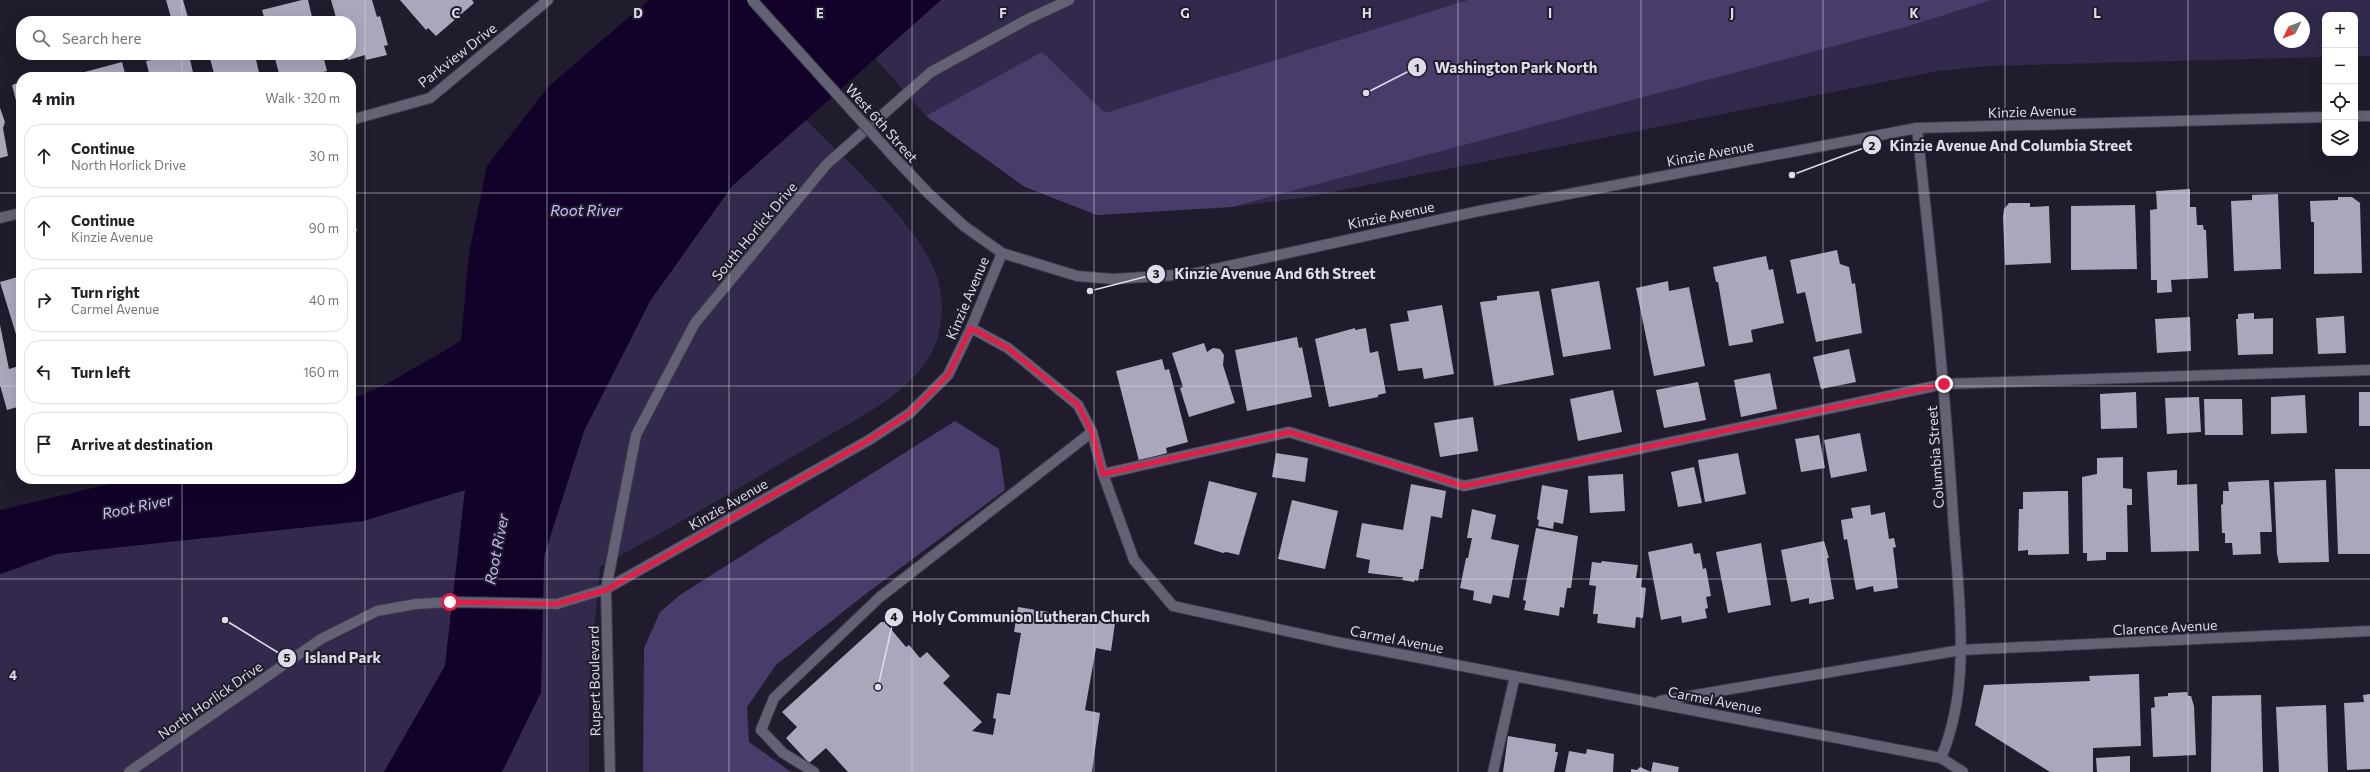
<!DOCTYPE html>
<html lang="en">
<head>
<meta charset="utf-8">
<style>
  :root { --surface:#fff; --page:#f2f2f2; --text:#202124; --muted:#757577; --line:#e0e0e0 }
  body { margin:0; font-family:Commissioner,sans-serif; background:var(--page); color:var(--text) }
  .controls { position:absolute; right:12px; top:12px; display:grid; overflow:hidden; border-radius:8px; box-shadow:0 4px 16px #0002 }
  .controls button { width:36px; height:36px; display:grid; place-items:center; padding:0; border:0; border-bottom:1px solid var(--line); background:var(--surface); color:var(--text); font:20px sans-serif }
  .compass { position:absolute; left:2274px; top:12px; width:36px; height:36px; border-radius:50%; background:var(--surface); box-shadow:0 4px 16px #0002; rotate:228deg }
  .stop { position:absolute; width:12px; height:12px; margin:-9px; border:3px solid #e11d48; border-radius:50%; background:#fff }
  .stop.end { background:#e11d48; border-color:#fff; box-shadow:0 1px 4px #0008 }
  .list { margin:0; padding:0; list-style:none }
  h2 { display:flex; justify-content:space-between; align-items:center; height:52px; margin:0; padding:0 16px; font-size:17px }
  h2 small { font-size:13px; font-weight:400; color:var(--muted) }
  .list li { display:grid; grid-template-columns:26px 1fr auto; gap:12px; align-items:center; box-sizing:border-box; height:64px; margin:0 8px 8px; padding:0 8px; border:1px solid var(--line); border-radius:16px }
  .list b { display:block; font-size:15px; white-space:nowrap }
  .list p { margin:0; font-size:13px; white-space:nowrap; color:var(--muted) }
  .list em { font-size:13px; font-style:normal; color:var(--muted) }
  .icon { flex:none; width:22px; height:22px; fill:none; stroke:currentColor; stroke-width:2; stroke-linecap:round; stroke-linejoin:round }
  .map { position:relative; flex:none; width:2370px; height:772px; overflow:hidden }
  .search { position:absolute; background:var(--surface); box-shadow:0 4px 16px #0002; left:16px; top:16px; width:340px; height:44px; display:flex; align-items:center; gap:10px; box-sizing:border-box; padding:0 14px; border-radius:16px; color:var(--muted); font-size:15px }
  .panel { position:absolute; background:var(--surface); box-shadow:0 4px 16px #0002; left:16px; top:72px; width:340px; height:412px; border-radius:16px }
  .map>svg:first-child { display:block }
  .green { fill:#33294c; fill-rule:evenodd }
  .forest { fill:#493c6b }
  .water { fill:#12022a }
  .building { fill:#aaa6bc }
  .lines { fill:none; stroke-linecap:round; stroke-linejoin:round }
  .minor-casing { stroke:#3d3948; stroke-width:12 }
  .minor { stroke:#656175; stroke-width:10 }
  .minor-bridge-casing { stroke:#3d3948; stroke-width:12; stroke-linecap:butt }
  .minor-bridge { stroke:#656175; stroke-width:10 }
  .route { stroke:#e11d48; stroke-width:5 }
  .grid { fill:none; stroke:#dedce8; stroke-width:1; stroke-opacity:0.55 }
  .labels { text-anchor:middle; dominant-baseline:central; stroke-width:4; stroke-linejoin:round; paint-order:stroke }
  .street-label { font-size:14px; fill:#dedce8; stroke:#201c2d }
  .water-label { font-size:15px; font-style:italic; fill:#ccbefc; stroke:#201c2d }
  .grid-label { font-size:13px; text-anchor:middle; font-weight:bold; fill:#dedce8; stroke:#201c2d; stroke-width:4; stroke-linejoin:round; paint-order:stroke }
  .leader { fill:none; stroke:#dedce8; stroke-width:1.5 }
  .callout-dot { fill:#dedce8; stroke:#201c2d; stroke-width:1.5 }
  .mark-label { font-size:12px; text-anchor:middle; font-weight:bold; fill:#111 }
  .callout-label { font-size:15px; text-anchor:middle; font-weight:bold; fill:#dedce8; stroke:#201c2d; stroke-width:4; stroke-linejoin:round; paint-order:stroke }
</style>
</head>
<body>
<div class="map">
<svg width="2370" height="772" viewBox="0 0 2370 772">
  <rect width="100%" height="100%" fill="#201c2d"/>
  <g class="green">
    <path d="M 941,0 L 2370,0 L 2370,56 L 2355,56 L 2355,15 L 2325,15 L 2325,57 L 1988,66 L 1938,71 L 1302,198 L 1232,207 L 1097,215 L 1025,187 L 926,116 L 875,58 ZM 2280,18 L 2304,18 L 2304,42 L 2280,42 Z"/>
    <path d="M 806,120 C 845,160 920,225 937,277 C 947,309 942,344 920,370 C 895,401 848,424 814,444 C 743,486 672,527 600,567 L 589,687 L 589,772 L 502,772 L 541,692 L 544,556 L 584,431 L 650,301 L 732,186 Z"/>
    <path d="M 465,490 L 445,666 L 384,772 L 0,772 L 0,574 L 56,554 L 363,521 Z"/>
  </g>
  <g class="forest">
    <path d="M 1468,0 L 1991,0 L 1909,26 L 1232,207 L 1097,215 L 1025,187 L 926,116 L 1042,52 L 1105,113 Z"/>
    <path d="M 955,421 L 999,449 L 1005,490 L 863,596 L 776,665 L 747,707 L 749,742 L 791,772 L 643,772 L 644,648 L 660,612 L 680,595 Z"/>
  </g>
  <path class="water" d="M 649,0 L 941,0 L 732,186 L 650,301 L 584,431 L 544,556 L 541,692 L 502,772 L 384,772 L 445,666 L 465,490 L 363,521 L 56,554 L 0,574 L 0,510 L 131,479 L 351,479 L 351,399 L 385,385 L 461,341 L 469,253 L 487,166 L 548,87 Z"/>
  <g class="building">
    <path d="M 166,0 L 183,0 L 189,21 L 172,21 Z"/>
    <path d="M 302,0 L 308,0 L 313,21 L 265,21 L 262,10 Z"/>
    <path d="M 331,0 L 372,0 L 377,17 L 380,16 L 388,45 L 384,46 L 387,55 L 366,60 L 365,55 L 348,60 L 346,55 L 351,55 L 351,21 L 337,21 Z"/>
    <path d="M 400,0 L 472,0 L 474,3 L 436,36 L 428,28 L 426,30 Z"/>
    <path d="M 155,55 L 189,55 L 194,77 L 150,77 L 146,61 L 156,59 Z"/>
    <path d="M 209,55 L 255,55 L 260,77 L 215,77 Z"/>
    <path d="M 274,55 L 323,55 L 327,71 L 303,77 L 299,77 L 298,73 L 280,77 Z"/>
    <path d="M 122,62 L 126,77 L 78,77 L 77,74 Z"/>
    <path d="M 63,72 L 64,77 L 44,77 L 44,76 Z"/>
    <path d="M 21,82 L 21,116 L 20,116 L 12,85 Z"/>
    <path d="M 0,108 L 5,122 L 3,128 L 8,156 L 0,158 Z"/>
    <path d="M 2190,189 L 2190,207 L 2196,207 L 2197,225 L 2203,225 L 2204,230 L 2206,230 L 2208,278 L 2171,280 L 2172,292 L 2157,293 L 2157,280 L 2151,280 L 2150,210 L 2157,209 L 2156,191 Z"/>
    <path d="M 2278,194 L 2281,269 L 2234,271 L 2231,201 L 2252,200 L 2252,195 Z"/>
    <path d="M 2338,197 L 2352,197 L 2360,203 L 2362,273 L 2314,274 L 2314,222 L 2311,222 L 2310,201 L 2338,200 Z"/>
    <path d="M 2009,203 L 2030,203 L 2030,207 L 2049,206 L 2051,263 L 2005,265 L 2003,217 L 2004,209 Z"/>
    <path d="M 2135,205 L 2137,269 L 2071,270 L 2071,206 Z"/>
    <path d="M 351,214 L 357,231 L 352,233 L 356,247 L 351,249 Z"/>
    <path d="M 1837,250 L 1840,264 L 1849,267 L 1852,284 L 1855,283 L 1862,333 L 1816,342 L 1805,292 L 1797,294 L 1790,260 Z"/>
    <path d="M 1766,256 L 1769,270 L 1773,269 L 1784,323 L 1751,330 L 1753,342 L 1729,346 L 1718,282 L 1716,282 L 1713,267 Z"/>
    <path d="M 21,276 L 21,344 L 19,344 L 0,282 Z"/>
    <path d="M 1599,281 L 1611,349 L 1563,357 L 1551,289 Z"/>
    <path d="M 1668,281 L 1669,291 L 1689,287 L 1705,366 L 1654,376 L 1636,288 Z"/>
    <path d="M 1539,291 L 1554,375 L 1494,386 L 1480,302 L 1497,300 L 1497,296 Z"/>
    <path d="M 1442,305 L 1454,374 L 1424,379 L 1422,368 L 1398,371 L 1390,324 L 1409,321 L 1407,311 Z"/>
    <path d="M 2254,313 L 2254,319 L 2273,318 L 2273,354 L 2238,355 L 2236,319 L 2238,319 L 2238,314 Z"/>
    <path d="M 2344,316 L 2346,353 L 2318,354 L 2316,318 Z"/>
    <path d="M 2190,317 L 2191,351 L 2157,353 L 2155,319 Z"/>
    <path d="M 0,325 L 9,369 L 19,366 L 21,372 L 21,406 L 7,410 L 0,385 Z"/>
    <path d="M 1355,328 L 1355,330 L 1366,328 L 1370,353 L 1378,351 L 1386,393 L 1378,395 L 1378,397 L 1329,407 L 1315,339 Z"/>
    <path d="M 1297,337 L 1299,348 L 1302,347 L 1312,397 L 1247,411 L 1235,350 Z"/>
    <path d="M 1204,343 L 1207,352 L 1213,348 L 1220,349 L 1224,355 L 1223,365 L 1235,403 L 1189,417 L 1180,388 L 1183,387 L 1172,353 Z"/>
    <path d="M 1849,349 L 1856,382 L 1821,389 L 1813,357 Z"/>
    <path d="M 1162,359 L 1165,370 L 1169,369 L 1188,442 L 1166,448 L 1167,453 L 1139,461 L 1116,371 Z"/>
    <path d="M 1770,373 L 1777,409 L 1741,417 L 1734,380 Z"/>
    <path d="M 1698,382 L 1706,420 L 1664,428 L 1656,390 Z"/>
    <path d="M 1613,390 L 1622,432 L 1578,441 L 1570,399 Z"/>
    <path d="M 2136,392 L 2137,428 L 2101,429 L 2100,394 Z"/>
    <rect x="2359" y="392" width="11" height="34"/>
    <path d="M 2305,395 L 2307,433 L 2271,434 L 2271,397 Z"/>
    <path d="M 2199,397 L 2201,432 L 2167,434 L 2165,398 Z"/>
    <path d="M 2204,399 L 2242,399 L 2243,435 L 2205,435 Z"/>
    <path d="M 1473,417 L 1478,451 L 1440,457 L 1434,423 Z"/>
    <path d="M 1860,433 L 1867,471 L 1831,478 L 1824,440 Z"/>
    <path d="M 1819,435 L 1825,468 L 1801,472 L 1795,439 Z"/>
    <path d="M 1276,453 L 1308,458 L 1305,482 L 1272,477 Z"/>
    <path d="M 1738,453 L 1746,494 L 1705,502 L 1698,460 Z"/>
    <path d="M 2123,457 L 2123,488 L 2132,489 L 2132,505 L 2127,505 L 2128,552 L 2106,552 L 2106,560 L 2087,561 L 2087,553 L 2083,553 L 2082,477 L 2097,474 L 2097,458 Z"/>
    <path d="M 1694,467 L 1702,503 L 1678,507 L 1671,472 Z"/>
    <path d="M 2335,469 L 2370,469 L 2370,554 L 2338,554 Z"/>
    <path d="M 2177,470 L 2177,485 L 2197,484 L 2199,551 L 2151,552 L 2147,472 Z"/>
    <path d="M 1623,474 L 1625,511 L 1590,513 L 1588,476 Z"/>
    <path d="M 2269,480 L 2272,532 L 2260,532 L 2261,554 L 2233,555 L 2232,543 L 2225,543 L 2225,533 L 2222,533 L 2221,505 L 2223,504 L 2223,491 L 2229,491 L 2228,482 Z"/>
    <path d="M 2326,480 L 2329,562 L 2279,563 L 2277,554 L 2274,482 Z"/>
    <path d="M 1209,481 L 1257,493 L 1239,555 L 1226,552 L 1223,553 L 1194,544 Z"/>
    <path d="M 1411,484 L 1446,491 L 1442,518 L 1431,516 L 1423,569 L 1420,569 L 1418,581 L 1415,580 L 1414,582 L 1402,580 L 1403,577 L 1400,577 L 1368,573 L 1370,560 L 1356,557 L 1362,523 L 1403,530 Z"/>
    <path d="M 1542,485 L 1568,490 L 1563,524 L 1554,522 L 1553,529 L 1538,526 L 1539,520 L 1537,519 Z"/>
    <path d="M 2060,491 L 2068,491 L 2069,554 L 2028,555 L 2028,550 L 2018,551 L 2019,509 L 2023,509 L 2023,492 Z"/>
    <path d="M 1292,500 L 1338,511 L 1325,569 L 1278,559 Z"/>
    <path d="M 1870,505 L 1871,515 L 1885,512 L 1889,539 L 1894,538 L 1896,547 L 1893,548 L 1898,588 L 1874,592 L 1873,586 L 1856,590 L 1847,539 L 1844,540 L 1841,520 L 1853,518 L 1851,508 Z"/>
    <path d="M 1472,509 L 1496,515 L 1491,539 L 1519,545 L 1509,598 L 1493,595 L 1491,604 L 1473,600 L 1474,591 L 1460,588 L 1466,558 L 1468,558 L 1472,538 L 1467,538 Z"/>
    <path d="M 1536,528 L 1578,536 L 1571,588 L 1567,588 L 1564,608 L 1560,607 L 1559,616 L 1524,610 L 1526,601 L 1523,600 Z"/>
    <path d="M 1824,541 L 1829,558 L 1827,558 L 1834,599 L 1809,604 L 1809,598 L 1791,602 L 1781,550 Z"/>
    <path d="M 1692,543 L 1694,554 L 1700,553 L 1703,569 L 1706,568 L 1711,596 L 1706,597 L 1708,608 L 1705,609 L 1707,618 L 1682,623 L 1681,616 L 1661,620 L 1648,552 Z"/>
    <path d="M 1761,543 L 1771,605 L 1728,613 L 1716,552 Z"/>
    <path d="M 1602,561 L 1638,565 L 1636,578 L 1642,578 L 1641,587 L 1646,588 L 1643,618 L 1636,617 L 1635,628 L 1597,623 L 1598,614 L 1593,614 L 1596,586 L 1589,585 L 1592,562 L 1601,563 Z"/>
    <path d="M 1018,607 L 1115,623 L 1111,651 L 1096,648 L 1085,710 L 1100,713 L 1092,772 L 848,772 L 826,748 L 809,763 L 786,738 L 797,727 L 782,712 L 881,622 L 885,622 L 906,647 L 909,645 L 920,658 L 927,652 L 950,676 L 943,683 L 982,722 L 972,731 L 993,735 L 996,719 L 993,718 L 997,693 L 1010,695 L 1021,633 L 1014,632 Z"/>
    <path d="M 2139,674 L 2141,746 L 2093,748 L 2093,772 L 2050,772 L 1975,725 L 1984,685 L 2090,681 L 2089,676 Z"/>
    <path d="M 2187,692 L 2188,696 L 2191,696 L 2194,706 L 2196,755 L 2153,757 L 2151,708 L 2155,707 L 2154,697 L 2168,696 L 2168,693 Z"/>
    <path d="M 2370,694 L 2370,769 L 2347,770 L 2344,703 L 2364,702 L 2363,695 Z"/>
    <path d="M 2261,695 L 2263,772 L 2211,772 L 2212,696 Z"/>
    <path d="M 2326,705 L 2328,772 L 2279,772 L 2276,707 Z"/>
    <path d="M 1508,736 L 1556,744 L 1555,752 L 1558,752 L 1554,772 L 1503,772 Z"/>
    <path d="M 1587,749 L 1614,754 L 1613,772 L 1565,772 L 1569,751 L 1586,754 Z"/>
    <path d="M 2130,756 L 2130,772 L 2097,772 L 2096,758 Z"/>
    <path d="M 1653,762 L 1679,767 L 1678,772 L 1631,772 L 1631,769 L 1637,770 L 1640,767 L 1651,772 Z"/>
  </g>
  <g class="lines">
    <defs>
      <g id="minor">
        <path d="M 2355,116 L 2370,116"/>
        <path d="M 351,120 L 430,98 L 548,0"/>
        <path d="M 1917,128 C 1931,257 1945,386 1953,515 C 1958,596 1973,682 1941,758"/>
        <path d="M 891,154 L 929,194 L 964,226 L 1002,253 L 1077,276 L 1113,279 L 1192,274 L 1479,211 L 1917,128 L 2325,117"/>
        <path d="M 0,218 L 21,213"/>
        <path d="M 971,328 L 1008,348 L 1078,405 L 1092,432 L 1103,474 L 1134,560 L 1173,606 L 1337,642 L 1941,758 L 1963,772"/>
        <path d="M 1103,474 L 1289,432 L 1464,486 L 1944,384 L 2370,370"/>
        <path d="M 1660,701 L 1961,650 L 2370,631"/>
        <path d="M 129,772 L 321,639 L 377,611 L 416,604 L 450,602 L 557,604 L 606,589 L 869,440 L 910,413 L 948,375 L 971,328 L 1002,253"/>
        <path d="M 610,772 L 606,589 L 636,435 L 695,323 L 827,164 L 931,72 L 1028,19 L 1069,0"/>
        <path d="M 814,772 L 783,753 L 761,730 L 774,698 L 880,597 L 1092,432"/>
        <path d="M 1493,772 L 1515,676"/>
      </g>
    </defs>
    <use href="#minor" class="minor-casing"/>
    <use href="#minor" class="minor"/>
    <defs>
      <path id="minor-bridge" d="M 752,0 L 891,154"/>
    </defs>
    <use href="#minor-bridge" class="minor-bridge-casing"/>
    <use href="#minor-bridge" class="minor-bridge"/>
  </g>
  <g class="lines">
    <path class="route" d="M 450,602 L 556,604 L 606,590 L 869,440 L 910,413 L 948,375 L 971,328 L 1008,348 L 1078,405 L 1092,432 L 1103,474 L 1290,432 L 1464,486 L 1944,384"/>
  </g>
  <path class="grid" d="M 182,0 L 182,21M 365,0 L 365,772M 547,0 L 547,772M 729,0 L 729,772M 912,0 L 912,772M 1094,0 L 1094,772M 1276,0 L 1276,772M 1458,0 L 1458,772M 1641,0 L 1641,772M 1823,0 L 1823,772M 2005,0 L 2005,772M 2188,0 L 2188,772M 182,55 L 182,77M 0,193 L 21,193M 351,193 L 2370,193M 0,386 L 21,386M 351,386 L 2370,386M 182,479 L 182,772M 0,579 L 2370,579"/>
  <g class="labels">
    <g class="street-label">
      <text transform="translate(457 55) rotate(-38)">Parkview Drive</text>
      <text transform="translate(2032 111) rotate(-2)">Kinzie Avenue</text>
      <text transform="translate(882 123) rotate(48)">West 6th Street</text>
      <text transform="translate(1710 153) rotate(-11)">Kinzie Avenue</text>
      <text transform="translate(1391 215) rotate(-12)">Kinzie Avenue</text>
      <text transform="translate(754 231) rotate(-50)">South Horlick Drive</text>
      <text transform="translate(967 298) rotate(-67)">Kinzie Avenue</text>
      <text transform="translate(1935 457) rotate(-94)">Columbia Street</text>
      <text transform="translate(728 504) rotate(-30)">Kinzie Avenue</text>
      <text transform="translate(2165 627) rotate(-3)">Clarence Avenue</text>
      <text transform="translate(1397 639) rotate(11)">Carmel Avenue</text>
      <text transform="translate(594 681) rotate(-91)">Rupert Boulevard</text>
      <text transform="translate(210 700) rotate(-35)">North Horlick Drive</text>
      <text transform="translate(1715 700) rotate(11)">Carmel Avenue</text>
    </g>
    <g class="water-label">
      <text x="586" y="210">Root River</text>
      <text transform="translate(137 506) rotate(-12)">Root River</text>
      <text transform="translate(496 549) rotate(-79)">Root River</text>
    </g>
  </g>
  <g class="grid-label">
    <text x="456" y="18">C</text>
    <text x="638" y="18">D</text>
    <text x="820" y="18">E</text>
    <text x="1003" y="18">F</text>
    <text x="1185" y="18">G</text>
    <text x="1367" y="18">H</text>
    <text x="1550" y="18">I</text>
    <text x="1732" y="18">J</text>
    <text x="1914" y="18">K</text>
    <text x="2097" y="18">L</text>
    <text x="13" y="680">4</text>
  </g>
  <path class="leader" d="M1366 93L1417 67M1792 175L1872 145M1090 291L1156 274M878 687L894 617M225 620L287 658"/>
  <g class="callout-dot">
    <circle cx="1366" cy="93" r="4"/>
    <circle cx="1792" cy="175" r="4"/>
    <circle cx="1090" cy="291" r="4"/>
    <circle cx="878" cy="687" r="4"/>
    <circle cx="225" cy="620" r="4"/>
    <circle cx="1417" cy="67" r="10"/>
    <circle cx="1872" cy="145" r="10"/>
    <circle cx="1156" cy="274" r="10"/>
    <circle cx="894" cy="617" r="10"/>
    <circle cx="287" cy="658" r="10"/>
  </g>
  <g class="mark-label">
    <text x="1417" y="72">1</text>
    <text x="1872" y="150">2</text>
    <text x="1156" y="278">3</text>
    <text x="894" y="621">4</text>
    <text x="287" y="662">5</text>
  </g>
  <g class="callout-label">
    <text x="1516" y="73">Washington Park North</text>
    <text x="2011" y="151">Kinzie Avenue And Columbia Street</text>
    <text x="1275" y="279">Kinzie Avenue And 6th Street</text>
    <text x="1031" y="622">Holy Communion Lutheran Church</text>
    <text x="343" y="663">Island Park</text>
  </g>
</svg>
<div class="controls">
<button>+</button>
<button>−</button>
<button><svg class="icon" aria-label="locate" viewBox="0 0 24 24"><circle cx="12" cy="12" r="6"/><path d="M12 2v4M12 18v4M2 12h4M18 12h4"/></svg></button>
<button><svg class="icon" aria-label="layers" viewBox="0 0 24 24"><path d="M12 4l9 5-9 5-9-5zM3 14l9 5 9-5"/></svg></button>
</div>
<svg class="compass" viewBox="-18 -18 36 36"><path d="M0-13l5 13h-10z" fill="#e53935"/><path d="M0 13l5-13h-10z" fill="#757577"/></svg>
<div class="stop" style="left:450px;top:602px"></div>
<div class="stop end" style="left:1944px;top:384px"></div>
<div class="search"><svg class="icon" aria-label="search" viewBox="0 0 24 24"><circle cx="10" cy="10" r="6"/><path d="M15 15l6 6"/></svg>Search here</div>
<section class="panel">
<h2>4 min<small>Walk · 320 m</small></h2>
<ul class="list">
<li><svg class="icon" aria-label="ahead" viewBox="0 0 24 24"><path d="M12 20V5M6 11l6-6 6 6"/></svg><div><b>Continue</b><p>North Horlick Drive</p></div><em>30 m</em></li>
<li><svg class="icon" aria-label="ahead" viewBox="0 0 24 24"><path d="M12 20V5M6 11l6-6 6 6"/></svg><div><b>Continue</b><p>Kinzie Avenue</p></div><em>90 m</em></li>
<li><svg class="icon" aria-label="right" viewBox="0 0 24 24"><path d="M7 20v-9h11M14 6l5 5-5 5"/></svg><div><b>Turn right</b><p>Carmel Avenue</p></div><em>40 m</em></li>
<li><svg class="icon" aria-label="left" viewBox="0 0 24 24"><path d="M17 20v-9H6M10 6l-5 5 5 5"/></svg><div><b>Turn left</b></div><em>160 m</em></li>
<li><svg class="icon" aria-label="arrive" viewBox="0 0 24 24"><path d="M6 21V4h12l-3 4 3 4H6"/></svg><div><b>Arrive at destination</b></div></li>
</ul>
</section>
</div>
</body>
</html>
